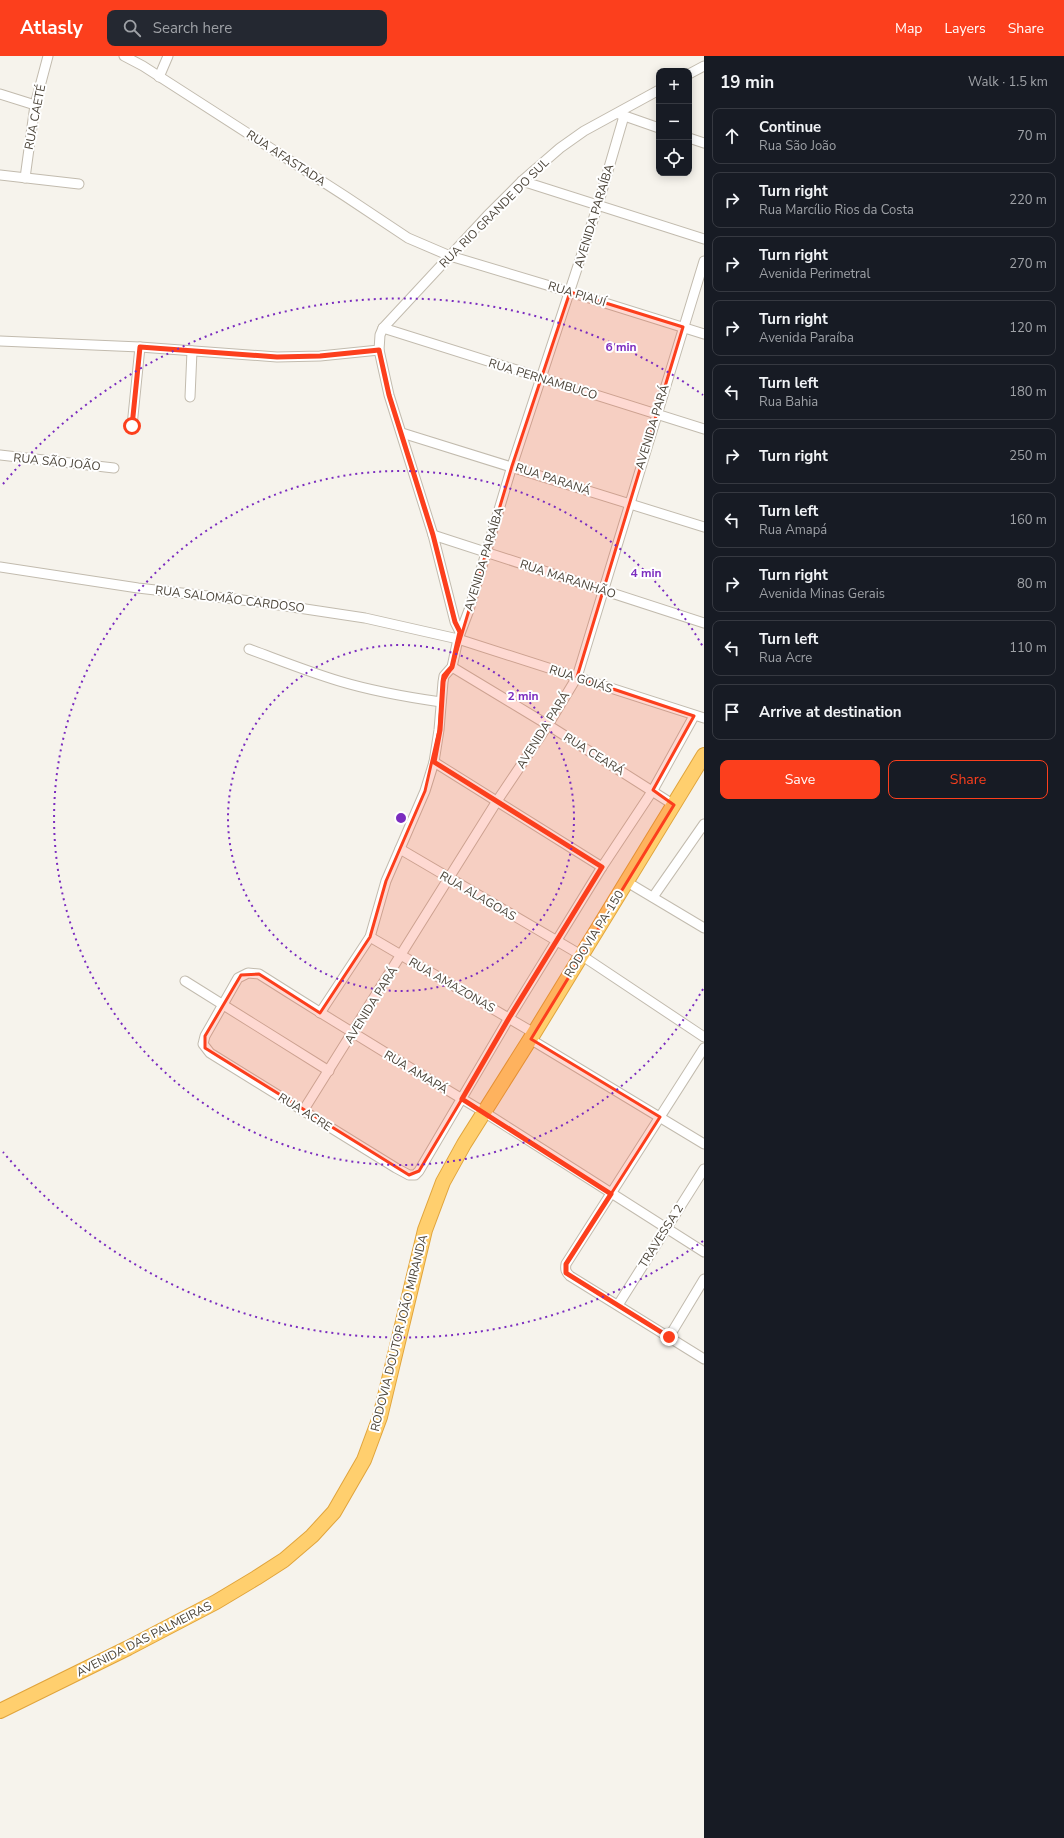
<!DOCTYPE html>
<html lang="en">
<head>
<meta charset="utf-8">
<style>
  :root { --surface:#171b24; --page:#242831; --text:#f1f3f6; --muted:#9ea1a6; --line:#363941; --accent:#fc3f1d }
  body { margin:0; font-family:"Nunito Sans",sans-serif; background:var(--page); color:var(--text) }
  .controls { position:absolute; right:12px; top:12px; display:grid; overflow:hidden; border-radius:8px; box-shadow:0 2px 10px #0003 }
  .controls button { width:36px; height:36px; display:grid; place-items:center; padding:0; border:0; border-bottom:1px solid var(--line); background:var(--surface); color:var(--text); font:20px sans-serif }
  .stop { position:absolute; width:12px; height:12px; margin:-9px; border:3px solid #fc3f1d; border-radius:50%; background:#fff }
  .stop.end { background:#fc3f1d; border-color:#fff; box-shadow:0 1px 4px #0008 }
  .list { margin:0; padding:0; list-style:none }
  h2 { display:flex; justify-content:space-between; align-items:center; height:52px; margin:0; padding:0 16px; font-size:17px }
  h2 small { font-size:13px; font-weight:400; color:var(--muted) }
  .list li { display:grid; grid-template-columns:26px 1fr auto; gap:12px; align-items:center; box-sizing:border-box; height:56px; margin:0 8px 8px; padding:0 8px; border:1px solid var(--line); border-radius:8px }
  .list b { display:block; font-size:15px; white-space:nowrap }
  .list p { margin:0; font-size:13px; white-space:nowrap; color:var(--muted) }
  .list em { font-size:13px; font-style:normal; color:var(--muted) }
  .actions { display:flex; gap:8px; padding:12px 16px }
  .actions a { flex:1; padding:9px 0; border:1px solid var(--accent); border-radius:8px; text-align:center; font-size:14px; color:var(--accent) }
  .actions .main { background:var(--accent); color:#fff }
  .icon { flex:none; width:22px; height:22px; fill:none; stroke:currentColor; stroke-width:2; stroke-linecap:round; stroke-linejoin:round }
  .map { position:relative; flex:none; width:704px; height:1782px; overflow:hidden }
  header { display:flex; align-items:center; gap:24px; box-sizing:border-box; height:56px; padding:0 20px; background:var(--accent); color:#fff }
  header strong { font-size:19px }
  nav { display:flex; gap:22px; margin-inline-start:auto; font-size:14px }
  .search { width:280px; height:36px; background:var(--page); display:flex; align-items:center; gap:10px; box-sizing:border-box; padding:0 14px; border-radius:8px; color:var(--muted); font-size:15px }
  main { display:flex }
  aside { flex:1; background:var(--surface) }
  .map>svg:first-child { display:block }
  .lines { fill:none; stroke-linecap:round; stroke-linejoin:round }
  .minor-casing { stroke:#c2bbae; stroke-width:11 }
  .highway-casing { stroke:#e0a43c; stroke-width:16 }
  .minor { stroke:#fff; stroke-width:9 }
  .highway { stroke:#ffcf6e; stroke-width:14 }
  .route { stroke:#fc3f1d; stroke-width:5 }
  .marked { fill:#fc3f1d; fill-opacity:0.2; stroke:#fc3f1d; stroke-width:3; stroke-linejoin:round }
  .ring { fill:none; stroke:#7b2cbf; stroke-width:2; stroke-dasharray:2 4 }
  .labels { text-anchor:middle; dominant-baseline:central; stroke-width:4; stroke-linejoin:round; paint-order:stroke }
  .street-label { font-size:12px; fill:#4b4439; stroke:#fff }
  .centre { fill:#7b2cbf; stroke:#fff; stroke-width:2 }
  .ring-label { font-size:12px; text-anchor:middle; font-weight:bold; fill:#7b2cbf; stroke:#fff; stroke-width:4; stroke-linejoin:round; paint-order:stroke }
</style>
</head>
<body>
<header>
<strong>Atlasly</strong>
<div class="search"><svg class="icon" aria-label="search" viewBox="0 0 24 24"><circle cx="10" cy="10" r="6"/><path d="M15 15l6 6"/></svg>Search here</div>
<nav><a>Map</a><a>Layers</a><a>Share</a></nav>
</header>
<main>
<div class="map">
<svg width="704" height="1782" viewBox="0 0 704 1782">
  <rect width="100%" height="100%" fill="#f6f3ec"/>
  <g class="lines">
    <defs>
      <g id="minor">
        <path d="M 124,0 L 143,10 L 345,140 L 408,182 L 450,200 L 570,236 L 704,278"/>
        <path d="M 689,18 L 704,10"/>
        <path d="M 159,21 L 168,0"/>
        <path d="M 0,38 L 35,49"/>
        <path d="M 619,58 L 659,72"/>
        <path d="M 689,82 L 704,87"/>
        <path d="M 0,119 L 79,128"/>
        <path d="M 25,122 L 35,49 L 48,0"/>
        <path d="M 522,125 L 704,183"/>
        <path d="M 383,272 L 704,373"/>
        <path d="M 0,285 L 140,291 L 277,301 L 320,300 L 379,294"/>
        <path d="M 190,341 L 192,295"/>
        <path d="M 132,370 L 140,291"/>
        <path d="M 402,377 L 704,471"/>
        <path d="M 0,399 L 114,412"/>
        <path d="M 433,479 L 704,567"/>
        <path d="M 0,511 L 138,532 L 259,546 L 365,562 L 458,583 L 704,662"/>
        <path d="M 460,576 L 455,566 L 433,479 L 389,339 L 379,294 L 380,279 L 383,272 L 487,160 L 522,125 L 560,92 L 584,75 L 659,34"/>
        <path d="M 249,593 C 279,604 309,616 339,625 C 372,635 406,641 441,646"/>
        <path d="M 452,611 L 548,669 L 674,749"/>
        <path d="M 694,660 L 653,734 L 602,811 L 509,962 L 419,1115 L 415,1119 L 409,1119 L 396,1112 L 210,997 L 203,988 L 205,980 L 238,922 L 248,917 L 259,918 C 333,965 408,1011 484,1056 L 704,1196"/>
        <path d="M 434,706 L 602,811"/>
        <path d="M 400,793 L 581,899 L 704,981"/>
        <path d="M 627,826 L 704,872"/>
        <path d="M 653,841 L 704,768"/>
        <path d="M 370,881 L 534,977"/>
        <path d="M 185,925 L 329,1015"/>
        <path d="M 320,957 L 370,881 L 386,825 L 425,735 L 434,706 L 439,674 L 443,626 L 444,620 L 452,611 L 458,583 L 469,554 L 512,410 L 598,149 L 624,60"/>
        <path d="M 530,983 L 704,1088"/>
        <path d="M 704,992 L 566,1208 C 565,1214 566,1216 570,1220 L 704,1303"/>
        <path d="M 303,1055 L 497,745 L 548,669 L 577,621 L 704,205"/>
        <path d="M 618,1249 L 704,1113"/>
        <path d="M 669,1281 L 704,1223"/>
      </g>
      <path id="highway" d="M 0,1655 L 128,1592 L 216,1546 L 256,1522 L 284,1504 L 312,1480 L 334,1456 L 364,1404 L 380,1361 L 425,1174 L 443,1126 L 464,1088 L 534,977 L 704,699"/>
    </defs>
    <use href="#minor" class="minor-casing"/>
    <use href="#highway" class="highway-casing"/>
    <use href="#minor" class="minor"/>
    <use href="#highway" class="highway"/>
  </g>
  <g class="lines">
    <path class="route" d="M 132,370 L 140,291 L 277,301 L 320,300 L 379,294 L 389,339 L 433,479 L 455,566 L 460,576 L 452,611 L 444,620 L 443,626 L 440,674 L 434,706 L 602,811 L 509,962 L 462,1043 L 611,1138 L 566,1208 L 566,1217 L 669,1281"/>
  </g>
  <path class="marked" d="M 570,236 L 683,271 L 577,621 L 694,660 L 653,734 L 674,749 L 531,983 L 660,1061 L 611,1138 L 462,1043 L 419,1115 L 409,1119 L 205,992 L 205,980 L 241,919 L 259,918 L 320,957 L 370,881 L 386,825 L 425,735 L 439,674 L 443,626 L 452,611 L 512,410 Z"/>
  <g class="ring">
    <circle cx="401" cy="762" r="173"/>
    <path d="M703 933A347 347 0 1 1 703 591"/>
    <path d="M703 1185A520 520 0 0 1 3 1096M3 428A520 520 0 0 1 703 339"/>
  </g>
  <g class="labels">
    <g class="street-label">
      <text transform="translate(35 61) rotate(-79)">RUA CAETÉ</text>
      <text transform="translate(286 102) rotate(33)">RUA AFASTADA</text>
      <text transform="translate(494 157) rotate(-45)">RUA RIO GRANDE DO SUL</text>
      <text transform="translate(594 160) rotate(-73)">AVENIDA PARAÍBA</text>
      <text transform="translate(577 238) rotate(17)">RUA PIAUÍ</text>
      <text transform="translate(543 323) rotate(17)">RUA PERNAMBUCO</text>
      <text transform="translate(652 371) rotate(-73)">AVENIDA PARÁ</text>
      <text transform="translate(57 406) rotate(6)">RUA SÃO JOÃO</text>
      <text transform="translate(553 423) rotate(18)">RUA PARANÁ</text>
      <text transform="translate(484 503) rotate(-73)">AVENIDA PARAÍBA</text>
      <text transform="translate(568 523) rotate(18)">RUA MARANHÃO</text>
      <text transform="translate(230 543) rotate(7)">RUA SALOMÃO CARDOSO</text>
      <text transform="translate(581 623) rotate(18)">RUA GOIÁS</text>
      <text transform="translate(543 674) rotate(-58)">AVENIDA PARÁ</text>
      <text transform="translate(594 698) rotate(32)">RUA CEARÁ</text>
      <text transform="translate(478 840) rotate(30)">RUA ALAGOAS</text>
      <text transform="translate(594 878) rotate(-58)">RODOVIA PA-150</text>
      <text transform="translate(452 929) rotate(30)">RUA AMAZONAS</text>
      <text transform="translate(371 949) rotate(-58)">AVENIDA PARÁ</text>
      <text transform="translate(416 1016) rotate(31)">RUA AMAPÁ</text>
      <text transform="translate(305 1056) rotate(32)">RUA ACRE</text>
      <text transform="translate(661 1180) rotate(-58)">TRAVESSA 2</text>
      <text transform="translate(399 1277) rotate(-76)">RODOVIA DOUTOR JOÃO MIRANDA</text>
      <text transform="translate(144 1583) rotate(-27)">AVENIDA DAS PALMEIRAS</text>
    </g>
  </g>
  <circle cx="401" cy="762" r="6" class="centre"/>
  <g class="ring-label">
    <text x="621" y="295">6 min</text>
    <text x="646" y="521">4 min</text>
    <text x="523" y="644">2 min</text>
  </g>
</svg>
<div class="controls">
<button>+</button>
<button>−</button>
<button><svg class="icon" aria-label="locate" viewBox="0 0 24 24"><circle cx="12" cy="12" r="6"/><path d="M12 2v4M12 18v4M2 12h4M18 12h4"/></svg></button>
</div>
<div class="stop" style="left:132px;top:370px"></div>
<div class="stop end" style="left:669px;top:1281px"></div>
</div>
<aside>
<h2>19 min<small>Walk · 1.5 km</small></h2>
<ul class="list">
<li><svg class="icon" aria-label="ahead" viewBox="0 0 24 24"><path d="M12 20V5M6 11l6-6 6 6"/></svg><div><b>Continue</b><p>Rua São João</p></div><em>70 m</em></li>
<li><svg class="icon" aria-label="right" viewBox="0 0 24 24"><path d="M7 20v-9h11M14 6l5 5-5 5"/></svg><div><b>Turn right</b><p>Rua Marcílio Rios da Costa</p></div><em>220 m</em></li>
<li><svg class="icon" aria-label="right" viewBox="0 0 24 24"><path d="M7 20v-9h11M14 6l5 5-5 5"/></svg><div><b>Turn right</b><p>Avenida Perimetral</p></div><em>270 m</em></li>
<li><svg class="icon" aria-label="right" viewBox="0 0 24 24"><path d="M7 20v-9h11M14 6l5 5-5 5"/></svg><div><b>Turn right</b><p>Avenida Paraíba</p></div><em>120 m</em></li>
<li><svg class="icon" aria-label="left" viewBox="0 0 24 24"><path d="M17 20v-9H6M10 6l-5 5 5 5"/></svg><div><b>Turn left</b><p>Rua Bahia</p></div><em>180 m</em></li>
<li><svg class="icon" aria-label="right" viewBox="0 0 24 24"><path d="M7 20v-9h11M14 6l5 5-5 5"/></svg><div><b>Turn right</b></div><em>250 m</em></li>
<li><svg class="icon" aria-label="left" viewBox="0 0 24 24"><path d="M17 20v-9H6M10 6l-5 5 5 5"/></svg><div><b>Turn left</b><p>Rua Amapá</p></div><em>160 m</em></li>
<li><svg class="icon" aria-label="right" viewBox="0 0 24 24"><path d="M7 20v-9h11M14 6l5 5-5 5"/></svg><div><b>Turn right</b><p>Avenida Minas Gerais</p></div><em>80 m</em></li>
<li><svg class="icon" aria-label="left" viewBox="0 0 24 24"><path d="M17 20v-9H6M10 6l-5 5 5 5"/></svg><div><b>Turn left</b><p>Rua Acre</p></div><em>110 m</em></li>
<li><svg class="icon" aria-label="arrive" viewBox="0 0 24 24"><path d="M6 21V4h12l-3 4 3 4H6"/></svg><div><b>Arrive at destination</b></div></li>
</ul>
<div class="actions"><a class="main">Save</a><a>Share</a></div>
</aside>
</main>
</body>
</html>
